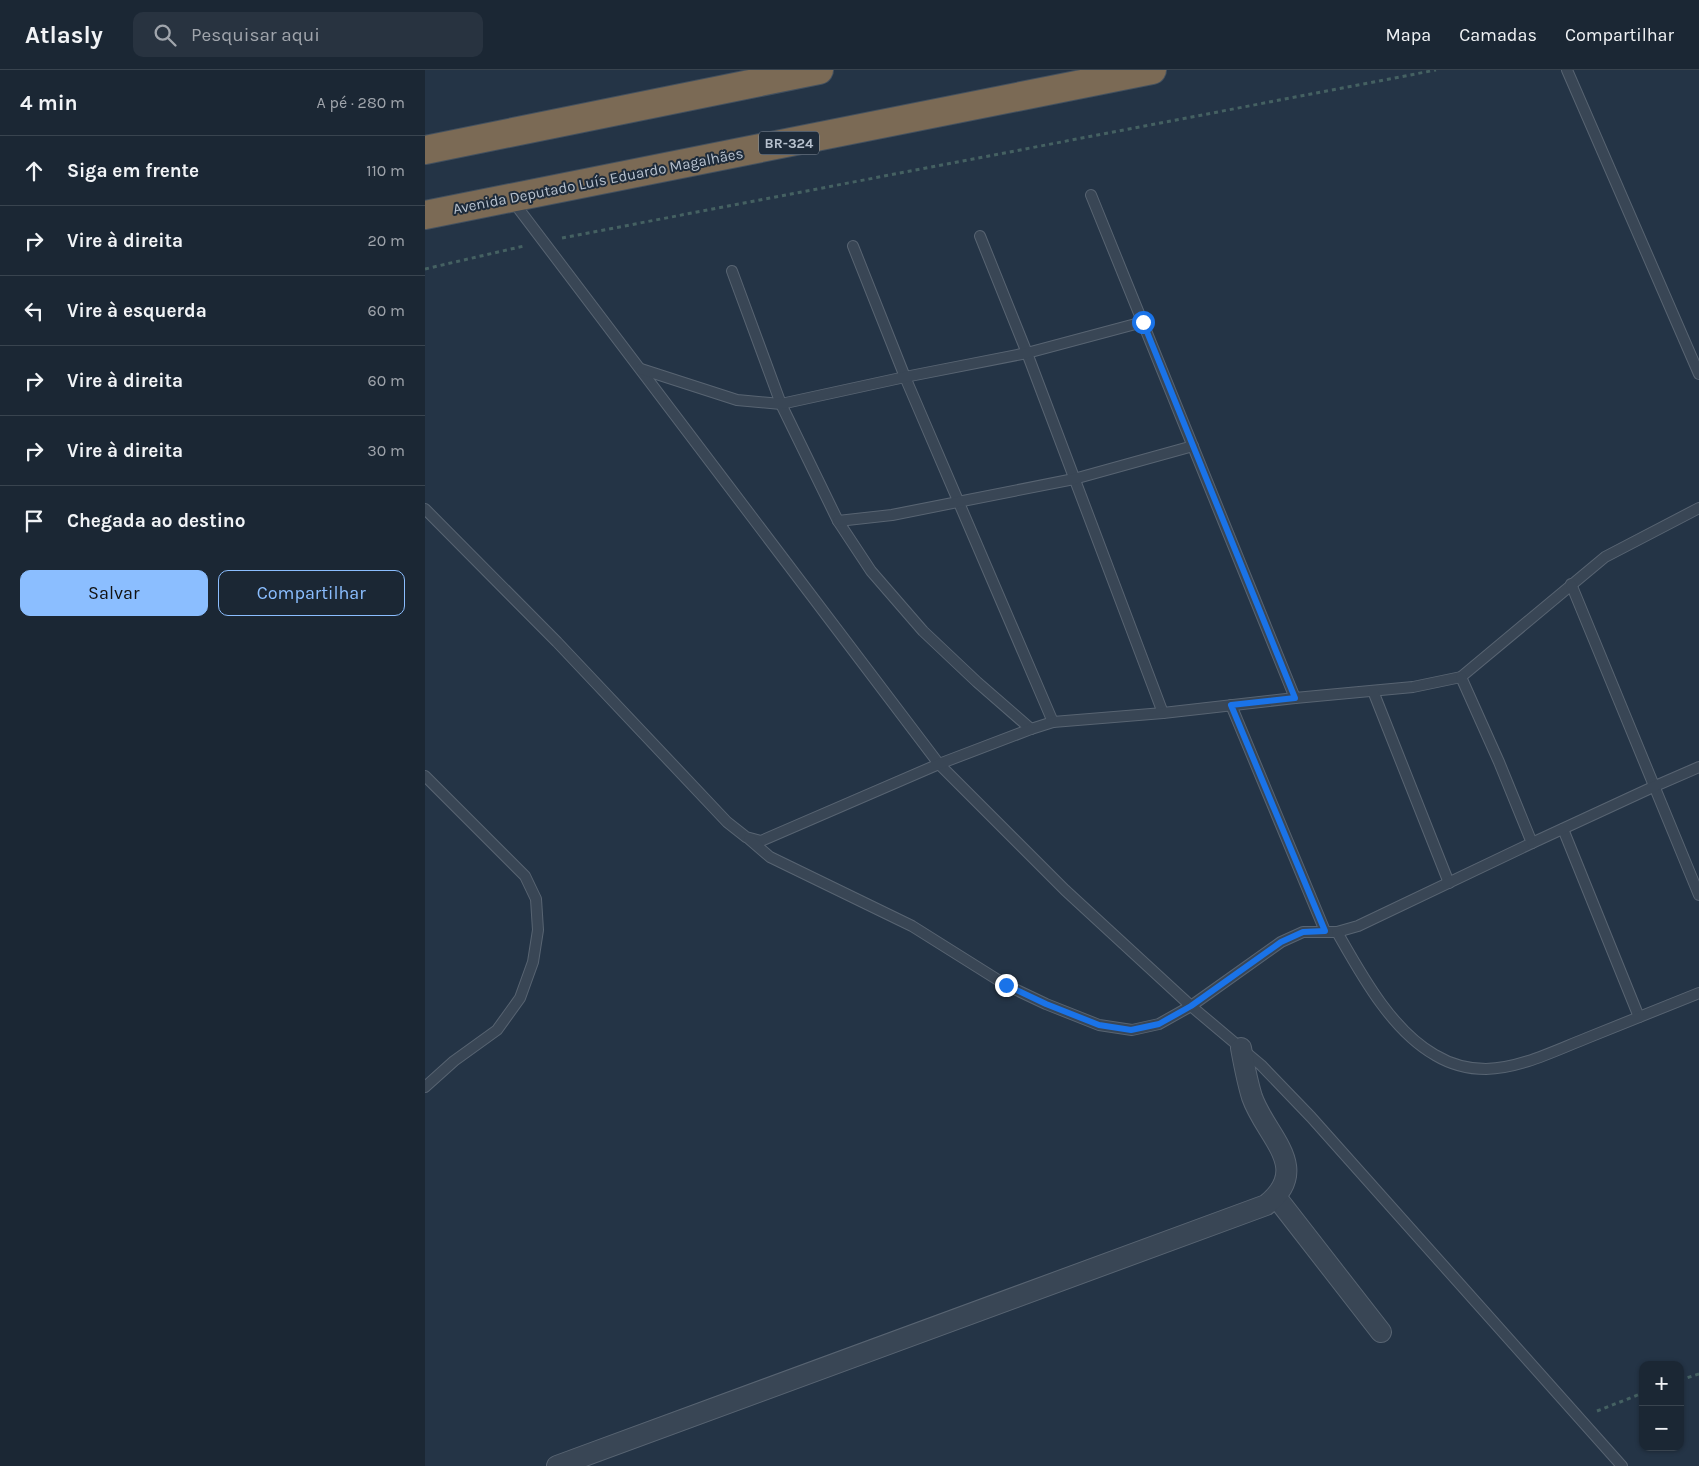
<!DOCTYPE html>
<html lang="pt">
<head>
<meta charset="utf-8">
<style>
  :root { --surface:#1b2734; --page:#283340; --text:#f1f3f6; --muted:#a0a5ac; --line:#39444f; --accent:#8bbeff }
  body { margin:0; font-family:Karla,sans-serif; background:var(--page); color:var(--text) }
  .controls { position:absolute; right:15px; bottom:15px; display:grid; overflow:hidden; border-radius:10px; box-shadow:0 1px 4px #0004 }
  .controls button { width:45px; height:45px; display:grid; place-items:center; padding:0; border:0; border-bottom:1px solid var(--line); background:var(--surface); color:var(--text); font:25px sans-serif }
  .stop { position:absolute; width:15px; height:15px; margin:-11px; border:4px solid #1a73e8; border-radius:50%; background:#fff }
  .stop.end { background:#1a73e8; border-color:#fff; box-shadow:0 1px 5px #0008 }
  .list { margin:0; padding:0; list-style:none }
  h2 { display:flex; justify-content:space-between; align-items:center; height:65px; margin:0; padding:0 20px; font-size:21px }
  h2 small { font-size:16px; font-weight:400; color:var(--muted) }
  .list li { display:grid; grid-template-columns:32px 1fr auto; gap:15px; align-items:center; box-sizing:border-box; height:70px; padding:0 20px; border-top:1px solid var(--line) }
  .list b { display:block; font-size:19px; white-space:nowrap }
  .list em { font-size:16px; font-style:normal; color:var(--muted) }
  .actions { display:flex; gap:10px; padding:15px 20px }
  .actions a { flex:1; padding:11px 0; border:1px solid var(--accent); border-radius:10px; text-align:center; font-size:18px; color:var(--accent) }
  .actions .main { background:var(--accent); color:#111 }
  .icon { flex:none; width:28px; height:28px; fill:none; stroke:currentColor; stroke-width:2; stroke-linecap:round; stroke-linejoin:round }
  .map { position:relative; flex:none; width:1274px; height:1396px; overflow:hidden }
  header { display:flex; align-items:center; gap:30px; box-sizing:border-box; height:70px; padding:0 25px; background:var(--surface); border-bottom:1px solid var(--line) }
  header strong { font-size:24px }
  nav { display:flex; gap:28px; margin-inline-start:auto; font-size:18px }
  .search { width:350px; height:45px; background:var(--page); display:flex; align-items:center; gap:12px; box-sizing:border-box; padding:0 18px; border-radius:10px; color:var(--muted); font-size:19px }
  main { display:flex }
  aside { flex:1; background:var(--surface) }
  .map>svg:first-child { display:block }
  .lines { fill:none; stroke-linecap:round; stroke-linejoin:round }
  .lane-casing { stroke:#586472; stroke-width:12 }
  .street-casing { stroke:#586472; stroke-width:22 }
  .highway-casing { stroke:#44515f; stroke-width:30 }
  .path { stroke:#456162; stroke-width:3; stroke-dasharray:4 4; stroke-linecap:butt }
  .lane { stroke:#394655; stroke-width:10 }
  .street { stroke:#394655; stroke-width:20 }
  .highway { stroke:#7b6a55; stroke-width:28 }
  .route { stroke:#1a73e8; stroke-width:6 }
  .labels { text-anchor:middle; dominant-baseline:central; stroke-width:4; stroke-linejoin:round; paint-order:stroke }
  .shield { fill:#1e2b3a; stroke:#8994a2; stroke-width:1 }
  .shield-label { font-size:14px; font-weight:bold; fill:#b7c1ce }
  .street-label { font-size:15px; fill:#b7c1ce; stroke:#1e2b3a }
</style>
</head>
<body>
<header>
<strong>Atlasly</strong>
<div class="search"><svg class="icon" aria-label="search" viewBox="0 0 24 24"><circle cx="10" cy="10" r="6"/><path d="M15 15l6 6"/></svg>Pesquisar aqui</div>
<nav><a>Mapa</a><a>Camadas</a><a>Compartilhar</a></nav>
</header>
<main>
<aside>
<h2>4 min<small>A pé · 280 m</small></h2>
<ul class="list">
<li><svg class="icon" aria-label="ahead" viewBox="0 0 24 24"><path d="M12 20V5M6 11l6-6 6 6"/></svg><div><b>Siga em frente</b></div><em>110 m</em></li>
<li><svg class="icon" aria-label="right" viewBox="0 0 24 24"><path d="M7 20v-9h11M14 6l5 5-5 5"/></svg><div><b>Vire à direita</b></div><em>20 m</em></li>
<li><svg class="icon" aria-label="left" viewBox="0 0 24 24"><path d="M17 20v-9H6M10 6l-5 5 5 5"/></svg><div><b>Vire à esquerda</b></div><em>60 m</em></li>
<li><svg class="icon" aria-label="right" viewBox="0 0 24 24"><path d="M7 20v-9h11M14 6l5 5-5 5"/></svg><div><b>Vire à direita</b></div><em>60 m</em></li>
<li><svg class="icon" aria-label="right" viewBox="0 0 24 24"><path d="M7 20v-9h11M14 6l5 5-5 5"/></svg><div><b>Vire à direita</b></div><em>30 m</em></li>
<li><svg class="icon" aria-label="arrive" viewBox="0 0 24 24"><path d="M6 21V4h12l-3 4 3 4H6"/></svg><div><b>Chegada ao destino</b></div></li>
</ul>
<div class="actions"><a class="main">Salvar</a><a>Compartilhar</a></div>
</aside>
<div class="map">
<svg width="1274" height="1396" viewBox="0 0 1274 1396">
  <rect width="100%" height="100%" fill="#243446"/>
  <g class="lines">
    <defs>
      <g id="lane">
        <path d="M 1142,0 L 1274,304"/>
        <path d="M 666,125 L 870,628"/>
        <path d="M 87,130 L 514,694 L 640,820 L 766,936 L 836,995 L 886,1047 L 1197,1396"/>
        <path d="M 555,166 L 602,283 L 738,643"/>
        <path d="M 428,176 L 480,307 L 628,652"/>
        <path d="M 307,201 L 356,334 L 413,451 L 446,501 L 498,561 L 552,612 L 606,659"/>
        <path d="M 216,299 L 312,330 L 356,334 L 480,307 L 602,283 L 718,252"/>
        <path d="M 0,439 L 132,572 L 302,752 L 321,767 L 336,771 L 514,694 L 606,659 L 628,652 L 738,643 L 870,628 L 988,617 L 1036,607 L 1180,487 L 1274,438"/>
        <path d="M 413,451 L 467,445 L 649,409 L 768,376"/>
        <path d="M 1146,514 L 1274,825"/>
        <path d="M 948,621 L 1024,813"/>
        <path d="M 806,635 L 900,861"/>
        <path d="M 0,706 L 100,806 L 111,829 L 113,860 L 108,892 L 95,928 L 72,960 L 29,991 L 0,1017"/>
        <path d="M 1138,759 L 1214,947"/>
        <path d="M 324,769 L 345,787 L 487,856 L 581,915 L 621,934 L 674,955 L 707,960 L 734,954 L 766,936 L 856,872 L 878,862 L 912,862 L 933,856 L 1107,773 L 1074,692 L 1036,607"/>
        <path d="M 1107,773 L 1228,717 L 1274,697"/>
        <path d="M 912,862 C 936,904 966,960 1010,985 C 1025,994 1043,999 1061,999 C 1096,998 1129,981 1162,968 C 1199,953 1236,938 1274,923"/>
      </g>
      <g id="street">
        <path d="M 851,1127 L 956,1262"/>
        <path d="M 132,1396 L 841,1135 C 888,1098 841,1067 827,1027 C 822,1011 819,994 816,978"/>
      </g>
      <g id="highway">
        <path d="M 0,80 L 394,0"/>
        <path d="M 0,145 L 727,0"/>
      </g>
    </defs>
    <use href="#lane" class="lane-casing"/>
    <use href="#street" class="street-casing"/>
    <use href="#highway" class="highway-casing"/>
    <g class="path">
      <path d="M 137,168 L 1011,0"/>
      <path d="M 0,199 L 99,176"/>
      <path d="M 1255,1310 L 1274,1304"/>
      <path d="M 1172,1341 L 1218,1323"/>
    </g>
    <use href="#lane" class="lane"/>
    <use href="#street" class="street"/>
    <use href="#highway" class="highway"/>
  </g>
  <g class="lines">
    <path class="route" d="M 581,915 L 621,934 L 674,955 L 706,960 L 734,954 L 766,936 L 856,872 L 878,862 L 900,861 L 806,635 L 870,628 L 718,252"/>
  </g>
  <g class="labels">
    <rect class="shield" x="334" y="61.5" width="60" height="23" rx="4"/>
    <g class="shield-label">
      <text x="364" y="73">BR-324</text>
    </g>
    <g class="street-label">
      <text transform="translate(173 111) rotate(-11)">Avenida Deputado Luís Eduardo Magalhães</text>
    </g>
  </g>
</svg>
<div class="controls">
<button>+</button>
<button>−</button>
</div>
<div class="stop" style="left:718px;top:252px"></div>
<div class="stop end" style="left:581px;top:915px"></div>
</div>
</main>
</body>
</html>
